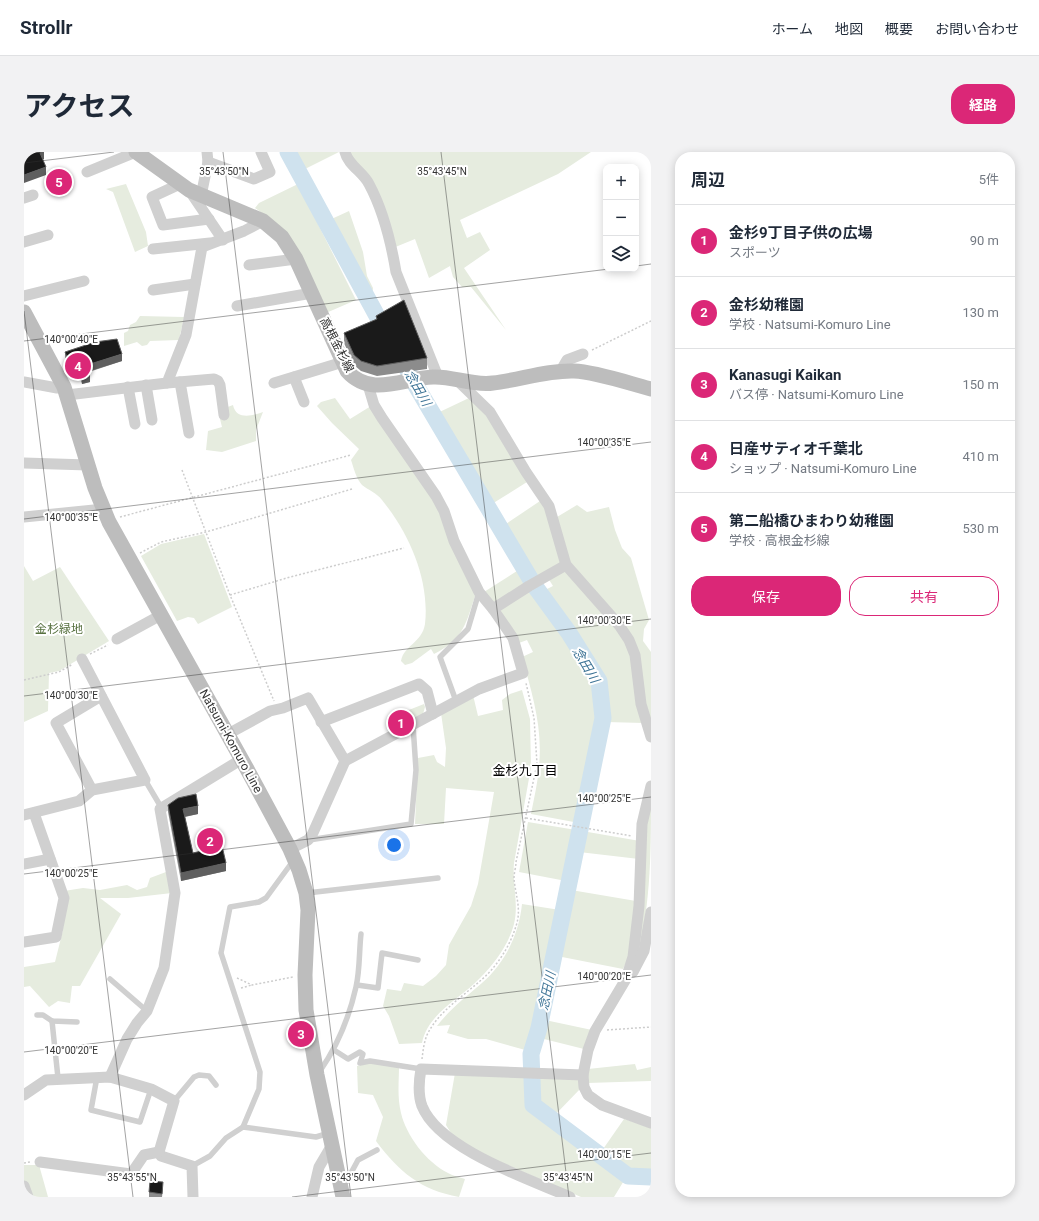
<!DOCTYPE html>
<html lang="ja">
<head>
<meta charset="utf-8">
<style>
  :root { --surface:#fff; --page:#f2f2f3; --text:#1f2937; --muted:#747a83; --line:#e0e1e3; --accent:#db2777 }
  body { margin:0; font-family:Roboto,"Noto Sans JP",sans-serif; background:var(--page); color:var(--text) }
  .controls { position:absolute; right:12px; top:12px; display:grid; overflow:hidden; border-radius:8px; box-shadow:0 2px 10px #0003 }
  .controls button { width:36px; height:36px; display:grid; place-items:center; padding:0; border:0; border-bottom:1px solid var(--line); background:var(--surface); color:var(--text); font:20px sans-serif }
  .you { position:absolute; left:370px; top:693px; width:14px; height:14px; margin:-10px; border:3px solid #fff; border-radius:50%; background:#1a73e8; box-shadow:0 0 0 6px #1a73e833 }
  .badge { display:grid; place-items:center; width:26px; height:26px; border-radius:50%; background:var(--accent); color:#fff; font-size:13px; font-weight:700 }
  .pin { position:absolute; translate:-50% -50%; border:2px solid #fff; box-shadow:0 1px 4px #0006 }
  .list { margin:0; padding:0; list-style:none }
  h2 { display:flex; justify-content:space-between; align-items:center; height:52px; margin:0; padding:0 16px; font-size:17px }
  h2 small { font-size:13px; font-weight:400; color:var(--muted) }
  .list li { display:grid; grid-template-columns:26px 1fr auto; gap:12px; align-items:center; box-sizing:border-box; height:72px; padding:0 16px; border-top:1px solid var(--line) }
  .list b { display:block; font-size:15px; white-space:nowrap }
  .list p { margin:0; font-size:13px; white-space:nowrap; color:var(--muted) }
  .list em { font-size:13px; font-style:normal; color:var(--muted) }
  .actions { display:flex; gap:8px; padding:12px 16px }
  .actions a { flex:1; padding:9px 0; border:1px solid var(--accent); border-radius:16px; text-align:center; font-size:14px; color:var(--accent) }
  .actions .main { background:var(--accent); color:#fff }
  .icon { flex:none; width:22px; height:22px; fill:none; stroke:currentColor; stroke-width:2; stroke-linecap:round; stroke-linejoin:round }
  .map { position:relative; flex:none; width:627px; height:1045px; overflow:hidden; border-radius:16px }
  header { display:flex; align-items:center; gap:24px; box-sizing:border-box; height:56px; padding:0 20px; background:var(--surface); border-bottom:1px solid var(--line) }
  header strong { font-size:19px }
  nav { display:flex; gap:22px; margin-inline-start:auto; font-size:14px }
  .intro { display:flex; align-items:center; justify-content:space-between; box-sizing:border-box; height:96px; padding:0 24px }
  h1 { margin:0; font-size:28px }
  .button { padding:10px 18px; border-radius:16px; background:var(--accent); color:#fff; font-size:14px; font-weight:700 }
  main { display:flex; gap:24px; padding:0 24px }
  aside { flex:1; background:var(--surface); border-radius:16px; box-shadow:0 2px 10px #0003 }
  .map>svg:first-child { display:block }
  .green { fill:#e6ecdf }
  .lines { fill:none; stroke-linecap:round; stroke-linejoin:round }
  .river { stroke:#cfe2ee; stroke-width:17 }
  .path { stroke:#cdcdcd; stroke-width:1.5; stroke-dasharray:2 2; stroke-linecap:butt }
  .lane { stroke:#d0d0d0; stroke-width:5.5 }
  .street { stroke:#d0d0d0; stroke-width:11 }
  .secondary { stroke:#bdbdbd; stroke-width:15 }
  .wall { fill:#8c8c8c }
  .shaded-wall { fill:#5f5f5f }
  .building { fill:#1a1a1a; stroke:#5f5f5f }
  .ticks { fill:none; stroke:#333; stroke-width:1; stroke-opacity:0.45 }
  .labels { text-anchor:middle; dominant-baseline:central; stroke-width:4; stroke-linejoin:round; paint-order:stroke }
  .street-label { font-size:12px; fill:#333; stroke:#fff }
  .park-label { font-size:12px; fill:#56703f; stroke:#fff }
  .water-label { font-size:13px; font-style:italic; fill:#3f7597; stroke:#fff }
  .neighbourhood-label { font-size:13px; fill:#000; stroke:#fff }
  .ticks-label { font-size:10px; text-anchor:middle; fill:#333; stroke:#fff; stroke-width:4; stroke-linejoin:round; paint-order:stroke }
</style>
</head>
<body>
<header>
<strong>Strollr</strong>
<nav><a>ホーム</a><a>地図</a><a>概要</a><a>お問い合わせ</a></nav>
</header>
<div class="intro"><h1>アクセス</h1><a class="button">経路</a></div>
<main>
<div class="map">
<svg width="627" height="1045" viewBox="0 0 627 1045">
  <rect width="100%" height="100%" fill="#fff"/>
  <g class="green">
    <path d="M 263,0 L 315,0 L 273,21 Z"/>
    <path d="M 325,0 L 567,0 L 534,22 L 436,68 L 443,86 L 456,80 L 466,98 L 440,116 L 482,178 L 447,135 L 438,135 L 429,125 L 426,114 L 405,126 L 391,87 L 369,96 L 363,75 Z"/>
    <path d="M 102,32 L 122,80 L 124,94 L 111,100 L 89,40 L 82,37 Z"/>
    <path d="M 274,32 L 332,148 L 302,161 L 241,63 L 231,56 L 235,51 Z"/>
    <path d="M 325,59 L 339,100 L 343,124 L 349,136 L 347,150 L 354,162 L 362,164 L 350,171 L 301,70 Z"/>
    <path d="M 116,164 L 160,165 L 155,188 L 126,189 L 123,193 L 118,194 L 113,190 L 100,194 L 100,181 L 104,179 L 106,173 L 112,170 Z"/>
    <path d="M 311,246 L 326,267 L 347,254 L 401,330 L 452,441 C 442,471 440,487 410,502 L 407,497 L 388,511 L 381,513 L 377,509 C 380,493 398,491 401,472 C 406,428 385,381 358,348 C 353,341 344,338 338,333 C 332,326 330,317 327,308 L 335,297 L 308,271 L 293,254 L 297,250 Z"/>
    <path d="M 445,246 L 462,260 L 503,330 L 463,355 L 405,265 Z"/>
    <path d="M 209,253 C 212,268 228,264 239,260 L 232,278 L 232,289 L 198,300 L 182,298 L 184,279 L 198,275 L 196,267 L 202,265 L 201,256 Z"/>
    <path d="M 516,349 L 523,357 L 539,411 L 512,427 L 476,376 Z"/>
    <path d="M 553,353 L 563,360 L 585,355 L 591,378 L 598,396 L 607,406 L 625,468 L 620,477 L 619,489 L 627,500 L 627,580 L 612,503 L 544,412 L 533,365 Z"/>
    <path d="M 180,382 L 208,455 L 174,472 L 170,466 L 164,465 L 153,469 L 117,404 L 137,392 Z"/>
    <path d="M 0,414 L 9,429 L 36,415 L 85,489 L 35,519 L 25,521 L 24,559 L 0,570 Z"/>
    <path d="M 541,416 L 593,474 L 608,504 L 620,571 L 582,570 L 577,525 L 547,480 L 517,440 L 529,434 L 524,426 Z"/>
    <path d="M 496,417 L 505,431 L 468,451 L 460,440 Z"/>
    <path d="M 508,435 L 541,481 L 571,529 L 576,566 L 555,671 L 507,662 C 510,646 514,630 515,614 C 519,576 508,541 498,505 L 509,500 L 503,488 L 495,491 L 476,460 L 481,452 Z"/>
    <path d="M 498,538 L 506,567 L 507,615 L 490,711 C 488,731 495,752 490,772 C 485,792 470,812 456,826 C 436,847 404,861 398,891 L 375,892 L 365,864 L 359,854 L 363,837 L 377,839 L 380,831 L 399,834 L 412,824 L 422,813 L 425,793 L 447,754 L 454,732 L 470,640 L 422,636 L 420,672 L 391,672 L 394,606 L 410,603 L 413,610 L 421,615 L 422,596 L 417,561 L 449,543 L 454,564 L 479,558 L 478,548 L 486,542 Z"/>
    <path d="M 400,552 L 401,555 L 399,562 L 373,578 L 367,565 Z"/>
    <path d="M 627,644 C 627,701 627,764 609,816 L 621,672 Z"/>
    <path d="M 504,670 L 552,678 L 542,729 L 495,720 Z"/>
    <path d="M 558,679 L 616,689 L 615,707 L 555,700 Z"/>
    <path d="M 142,720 L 148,741 L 104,746 L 76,746 L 97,762 L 56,834 L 48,834 L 46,851 L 34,849 L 25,855 L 6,834 L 0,835 L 0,815 L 31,810 L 39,778 L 40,739 L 59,736 L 76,738 L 103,733 L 113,738 L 123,735 L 126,726 Z"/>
    <path d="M 547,738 L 612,749 L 605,805 L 599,817 L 533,804 Z"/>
    <path d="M 498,752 L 536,758 L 513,874 L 505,899 L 462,887 L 444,887 L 423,881 L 426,873 L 413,874 C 427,856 442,845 458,831 C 481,811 495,782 498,752 Z"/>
    <path d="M 521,868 L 568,878 L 560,897 L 516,886 Z"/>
    <path d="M 343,911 L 375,914 C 375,929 373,945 377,961 C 382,983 402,1010 424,1021 C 429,1024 436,1025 441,1027 L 435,1045 C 397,1038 375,1020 352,989 L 359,965 L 349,943 L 334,941 L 333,914 Z"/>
    <path d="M 611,912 L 613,918 L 627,915 L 627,929 L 563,931 L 564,917 Z"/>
    <path d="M 431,921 L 504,923 L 507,956 L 601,1027 L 590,1045 L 557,1045 L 467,1006 L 430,986 L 422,973 Z"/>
    <path d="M 509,922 L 555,925 L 557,936 L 529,965 L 511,951 Z"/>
    <path d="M 600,967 L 627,975 L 627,1023 L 605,1021 L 577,1000 Z"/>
    <path d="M 0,1013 L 15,1013 L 24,1045 L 6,1045 L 0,1029 Z"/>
  </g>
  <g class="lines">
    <path class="river" d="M 264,0 L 359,175 L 372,194 L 388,227 L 510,433 L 545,481 L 575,529 L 579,566 L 515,876 L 507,902 L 509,953 L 604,1024 L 627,1025"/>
    <g class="path">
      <path d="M 568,198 L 627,169"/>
      <path d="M 158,318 L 206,443 L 250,549"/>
      <path d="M 96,365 L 327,303"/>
      <path d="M 116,401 L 137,390 L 182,380 L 328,337"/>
      <path d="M 206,443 L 266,425 L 380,396"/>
      <path d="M 66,502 L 84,493"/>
      <path d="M 0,528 L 35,520 L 49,512"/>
      <path d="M 502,666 L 608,684"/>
      <path d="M 213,826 L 228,833 L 269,825"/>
      <path d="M 217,836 L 228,833"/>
      <path d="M 583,878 L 627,875"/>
      <path d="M 398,907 C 399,899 400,890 403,883 C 414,860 438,845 456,829 C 473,815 486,794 492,774 C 498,757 491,742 490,726 C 490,721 492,715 492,710 L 513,612 L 510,566 L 502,531"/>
      <path d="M 0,1011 L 6,1010"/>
    </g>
    <g class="lane">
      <path d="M 432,549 L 416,505 L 444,477 L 455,440"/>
      <path d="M 121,628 L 137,655"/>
      <path d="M 285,688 L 387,672 L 392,618 L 389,573"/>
      <path d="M 283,741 L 414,726"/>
      <path d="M 86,827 L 123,859"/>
      <path d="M 333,833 L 354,836 L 358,801 L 394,808"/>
      <path d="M 13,863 L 19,863 L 28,869 L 53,870"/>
      <path d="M 28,869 L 34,926"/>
      <path d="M 310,898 L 324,907 L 336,900 L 339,902 L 336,911 L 346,909 L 397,917"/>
      <path d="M 296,919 C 314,893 325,866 332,835 C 336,818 335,799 337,782"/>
      <path d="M 73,925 L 67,958 L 116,970 L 127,937"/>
      <path d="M 150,949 L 170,925 L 175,923 L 185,924 L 192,933"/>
      <path d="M 219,975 L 235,937 L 236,920 L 197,801 L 206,755 L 235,750 L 242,746 L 269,709"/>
      <path d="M 168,1014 L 186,1004 L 202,986 L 219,975 L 292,985 L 305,981"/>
      <path d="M 320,1034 L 334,1008 L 353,998"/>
    </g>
    <g class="street">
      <path d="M 321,0 C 324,13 339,20 345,32 C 359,58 367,90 372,120 L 414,225"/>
      <path d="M 184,10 L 230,27 L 246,20 L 237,0"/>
      <path d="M 63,20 L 112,0"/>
      <path d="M 156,32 L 128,45 L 139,73 L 185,67"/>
      <path d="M 165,38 L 199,88"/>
      <path d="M 177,44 L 184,10 L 183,0"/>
      <path d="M 0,46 L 9,43"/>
      <path d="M 0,90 L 24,83"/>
      <path d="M 129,97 L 186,91"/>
      <path d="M 225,113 L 272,107"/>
      <path d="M 129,138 L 171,132"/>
      <path d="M 0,144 L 60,129"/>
      <path d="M 213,154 L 288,141"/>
      <path d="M 536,220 L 543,208 L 559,202"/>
      <path d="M 270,225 L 280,250"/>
      <path d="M 433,228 L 466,260 L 502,320 L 525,354 L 542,413 L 595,473 L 605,488 L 611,503 L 617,552 L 627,585"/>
      <path d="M 0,230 L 33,236 L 40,235"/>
      <path d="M 156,230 L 165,281"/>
      <path d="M 143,231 L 190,227 L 194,229 L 196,233 L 200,263"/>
      <path d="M 250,231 L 319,210"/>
      <path d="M 122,233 L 128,268"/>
      <path d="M 104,235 L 111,272"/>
      <path d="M 43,243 L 143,231 L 162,183 L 178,95 L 220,79 L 239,69"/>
      <path d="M 0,311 L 64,313"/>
      <path d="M 0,365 L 80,357"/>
      <path d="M 469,457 L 505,434 L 542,413"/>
      <path d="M 93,487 L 137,463"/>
      <path d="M 297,570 L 395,532 L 403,539 L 409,562"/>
      <path d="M 204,582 L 246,559 L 259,556 L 284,546 L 321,609"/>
      <path d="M 627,634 L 618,672 L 615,754 L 609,805 L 602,827 L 571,879 L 564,898 L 559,923 L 560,935 L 564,943 L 578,953 L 627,971"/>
      <path d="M 68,638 L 32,571 L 77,544"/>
      <path d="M 0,663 L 55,649 L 68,638 L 121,628 L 58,507"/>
      <path d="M 266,697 L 284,688 L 288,683 L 321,609 L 455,537 L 499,521 L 489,486 L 469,457 L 455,440 L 430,389 L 420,359 L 412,344 L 358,266 L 350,253 L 344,233"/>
      <path d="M 0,712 L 26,707"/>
      <path d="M 0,790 L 32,785 L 40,746 L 10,661"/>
      <path d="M 609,820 L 620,799 L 627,760"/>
      <path d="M 86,925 L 103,887 L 113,871 L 123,859 L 140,816 L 151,741 L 136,657 L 218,607"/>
      <path d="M 0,943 L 22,928 L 86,925 L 127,937 L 150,949 L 135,1000 L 137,1004 L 168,1014 L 169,1045"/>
      <path d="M 16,1010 L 107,1022 L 120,1003 L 135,1000"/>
      <path d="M 0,1034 L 4,1045"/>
      <path d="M 288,1045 L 295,1015 L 308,993"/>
      <path d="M 546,1045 C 505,1027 415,997 398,954 C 394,943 395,928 397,917 L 559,923"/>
    </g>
    <g class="secondary">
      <path d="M 112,0 L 165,38 L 239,69 L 258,85 L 272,107 L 323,219 C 347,246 379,226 409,225 C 429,224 448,234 469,231 C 496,228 523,218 550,219 C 573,220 604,231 627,237"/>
      <path d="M 0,160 L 40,235 L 71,336 L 85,370 L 223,617 L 266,697 L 275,718 L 282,741 L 284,758 L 281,823 L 282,858 L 293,923 L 319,1045"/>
    </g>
  </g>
  <g class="wall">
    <path d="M 352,164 L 403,206 L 403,217 L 353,224 L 337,219 L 330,213 L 320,191 L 320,181 L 352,168 Z"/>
    <path d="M 41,200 L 98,209 L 65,220 L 66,230 L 58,232 L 55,223 L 48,225 L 41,208 Z"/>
    <path d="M 144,653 L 174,662 L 161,665 L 169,701 L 202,719 L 157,729 L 144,660 Z"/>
    <path d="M 139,1036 L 138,1045 L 125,1045 L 125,1040 Z"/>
  </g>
  <g class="shaded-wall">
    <path d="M 18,0 L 21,0 L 20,0 L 20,7 L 16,9 L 16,1 Z"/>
    <path d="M 22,15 L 22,23 L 0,31 L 0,23 Z"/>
    <path d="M 98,202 L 98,209 L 63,220 L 63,213 Z"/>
    <path d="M 55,216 L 55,223 L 48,225 L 48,218 Z"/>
    <path d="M 66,222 L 66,230 L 58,232 L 58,225 Z"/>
    <path d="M 174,654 L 174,662 L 159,665 L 159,657 Z"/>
    <path d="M 202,711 L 202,719 L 157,729 L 157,721 Z"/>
  </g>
  <g class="building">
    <path d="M 3,0 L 19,0 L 16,1 L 22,15 L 0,23 L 0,5 L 4,4 Z"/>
    <path d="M 380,148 L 403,206 L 353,214 L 337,209 L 330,203 L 320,181 L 353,167 L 352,164 Z"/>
    <path d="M 93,187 L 98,202 L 63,213 L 66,222 L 58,225 L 55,216 L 48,218 L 41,200 L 71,190 Z"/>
    <path d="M 172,642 L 174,654 L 159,657 L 169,701 L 198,694 L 202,711 L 157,721 L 144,653 L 154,646 Z"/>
    <path d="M 126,1029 L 139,1030 L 138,1042 L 125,1040 Z"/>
  </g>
  <path class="ticks" d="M 199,0 L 327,1045M 417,0 L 545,1045M 0,11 L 90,0M 612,114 L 627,112M 0,159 L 109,1045M 0,189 L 585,117M 0,367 L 627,290M 0,544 L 627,467M 0,722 L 627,645M 0,900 L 627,823M 268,1045 L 627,1001"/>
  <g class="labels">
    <g class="street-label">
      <text transform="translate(313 193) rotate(63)">高根金杉線</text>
      <text transform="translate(207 589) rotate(61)">Natsumi-Komuro Line</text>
    </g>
    <g class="park-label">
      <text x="35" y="477">金杉緑地</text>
    </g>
    <g class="water-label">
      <text transform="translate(394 236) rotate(60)">念田川</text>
      <text transform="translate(562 513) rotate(59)">念田川</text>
      <text transform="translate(523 839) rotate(-78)">念田川</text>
    </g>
    <g class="neighbourhood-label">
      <text x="501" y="618">金杉九丁目</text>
    </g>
  </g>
  <g class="ticks-label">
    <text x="200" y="23">35°43'50"N</text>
    <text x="418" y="23">35°43'45"N</text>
    <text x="47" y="191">140°00'40"E</text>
    <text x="580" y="294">140°00'35"E</text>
    <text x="47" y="369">140°00'35"E</text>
    <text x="580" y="472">140°00'30"E</text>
    <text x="47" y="547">140°00'30"E</text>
    <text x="580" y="650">140°00'25"E</text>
    <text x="47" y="725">140°00'25"E</text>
    <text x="580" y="828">140°00'20"E</text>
    <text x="47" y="902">140°00'20"E</text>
    <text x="580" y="1006">140°00'15"E</text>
    <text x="108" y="1029">35°43'55"N</text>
    <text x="326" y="1029">35°43'50"N</text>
    <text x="544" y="1029">35°43'45"N</text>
  </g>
</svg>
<div class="controls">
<button>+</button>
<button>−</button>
<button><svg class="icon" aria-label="layers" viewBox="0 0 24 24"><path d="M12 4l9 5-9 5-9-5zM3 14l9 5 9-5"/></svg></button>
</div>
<div class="you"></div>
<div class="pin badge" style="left:377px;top:571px">1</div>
<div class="pin badge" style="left:186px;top:689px">2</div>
<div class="pin badge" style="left:277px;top:882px">3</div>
<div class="pin badge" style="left:54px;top:214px">4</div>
<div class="pin badge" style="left:35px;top:30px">5</div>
</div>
<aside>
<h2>周辺<small>5件</small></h2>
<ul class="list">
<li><span class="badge">1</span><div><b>金杉9丁目子供の広場</b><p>スポーツ</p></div><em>90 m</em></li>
<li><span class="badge">2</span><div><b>金杉幼稚園</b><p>学校 · Natsumi-Komuro Line</p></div><em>130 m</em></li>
<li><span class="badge">3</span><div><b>Kanasugi Kaikan</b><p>バス停 · Natsumi-Komuro Line</p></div><em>150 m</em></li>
<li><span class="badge">4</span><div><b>日産サティオ千葉北</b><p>ショップ · Natsumi-Komuro Line</p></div><em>410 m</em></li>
<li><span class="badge">5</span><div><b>第二船橋ひまわり幼稚園</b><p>学校 · 高根金杉線</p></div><em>530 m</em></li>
</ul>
<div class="actions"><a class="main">保存</a><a>共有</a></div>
</aside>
</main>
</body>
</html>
